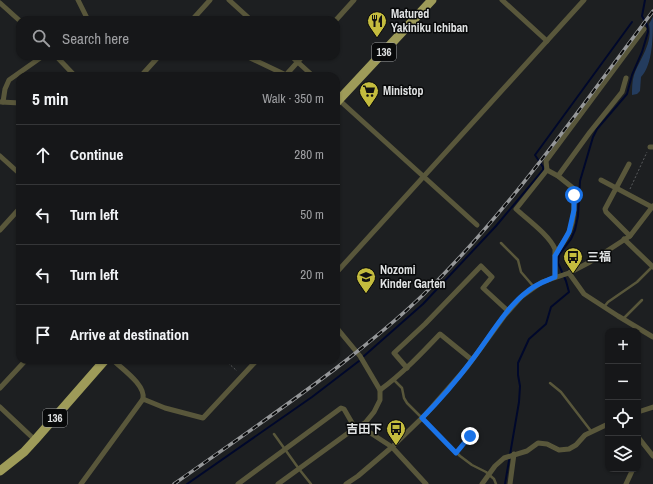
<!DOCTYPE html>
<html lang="en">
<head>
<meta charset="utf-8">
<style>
  :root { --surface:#161719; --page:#1f2022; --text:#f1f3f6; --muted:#9e9fa2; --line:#353638 }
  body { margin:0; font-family:"Archivo Narrow","Noto Sans JP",sans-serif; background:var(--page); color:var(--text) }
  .controls { position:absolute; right:12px; bottom:12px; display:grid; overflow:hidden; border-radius:8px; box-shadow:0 1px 3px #0004 }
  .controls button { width:36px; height:36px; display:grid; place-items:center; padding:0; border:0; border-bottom:1px solid var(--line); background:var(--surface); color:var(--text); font:20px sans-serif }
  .stop { position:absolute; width:12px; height:12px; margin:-9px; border:3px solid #1a73e8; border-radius:50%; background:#fff }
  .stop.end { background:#1a73e8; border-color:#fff; box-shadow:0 1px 4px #0008 }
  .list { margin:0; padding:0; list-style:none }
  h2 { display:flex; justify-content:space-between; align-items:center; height:52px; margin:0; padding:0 16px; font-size:17px }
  h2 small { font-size:13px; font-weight:400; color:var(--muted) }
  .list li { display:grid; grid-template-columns:26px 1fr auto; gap:12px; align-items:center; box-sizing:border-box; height:60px; padding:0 16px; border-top:1px solid var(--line) }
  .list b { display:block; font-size:15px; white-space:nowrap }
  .list em { font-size:13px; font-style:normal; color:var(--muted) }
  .icon { flex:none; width:22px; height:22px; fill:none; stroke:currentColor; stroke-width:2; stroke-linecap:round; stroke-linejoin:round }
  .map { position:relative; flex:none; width:653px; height:484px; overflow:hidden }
  .search { position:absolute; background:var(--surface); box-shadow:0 1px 3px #0004; left:16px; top:16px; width:324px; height:44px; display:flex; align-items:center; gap:10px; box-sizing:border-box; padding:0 14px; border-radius:12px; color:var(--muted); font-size:15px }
  .panel { position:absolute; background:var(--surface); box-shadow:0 1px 3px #0004; left:16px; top:72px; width:324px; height:292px; border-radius:12px }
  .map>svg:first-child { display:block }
  .green { fill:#243c5e }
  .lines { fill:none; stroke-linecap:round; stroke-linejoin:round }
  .stream { stroke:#00082b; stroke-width:2 }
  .path { stroke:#595b5d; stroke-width:1; stroke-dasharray:2 2; stroke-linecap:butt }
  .service { stroke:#59573b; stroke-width:2.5 }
  .minor { stroke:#59573b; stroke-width:5 }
  .trunk { stroke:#9e9b59; stroke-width:9 }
  .rail-casing { stroke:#959799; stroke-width:3.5 }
  .rail { stroke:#08090a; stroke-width:2; stroke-dasharray:6; stroke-linecap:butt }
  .route { stroke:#1a73e8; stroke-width:5 }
  .labels { text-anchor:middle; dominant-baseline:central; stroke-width:3; stroke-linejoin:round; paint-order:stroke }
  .shield { fill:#08090a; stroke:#9ea0a1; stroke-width:1 }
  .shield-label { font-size:11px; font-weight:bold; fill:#dfe1e2 }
  .poi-label { font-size:12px; font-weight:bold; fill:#dfe1e2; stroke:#08090a; text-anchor:start }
</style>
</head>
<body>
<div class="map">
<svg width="653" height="484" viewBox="0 0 653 484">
  <rect width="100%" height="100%" fill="#1d1f21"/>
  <path class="green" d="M 653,17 C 653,35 653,65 641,77 L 640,91 L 637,94 L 632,95 C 632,89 632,81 634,75 C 640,58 653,44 649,24 Z"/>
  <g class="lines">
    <g class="stream">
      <path d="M 364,356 L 423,304 L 496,226 L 543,170 L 543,167 L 535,155 L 632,22"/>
      <path d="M 187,484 L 312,397 L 359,361"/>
      <path d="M 505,484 L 519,402 L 520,386 L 518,375 L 518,363 L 529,339 L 546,324 L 551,307 L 569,292 L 566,281 L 558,263 L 559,255 L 571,239 L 575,230 L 578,216 L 580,181 L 593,137 L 597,129 L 627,94 L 632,75 L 642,52 L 648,32 L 647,25 L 642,16 L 645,0"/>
    </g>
    <g class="path">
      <path d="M 630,189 L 647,152"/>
      <path d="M 225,360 L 237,371"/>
    </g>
    <g class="service">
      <path d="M 501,243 L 518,260 L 521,272 L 534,287"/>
      <path d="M 604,307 L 608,302 L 637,282 L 652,267"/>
      <path d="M 623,319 L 642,300"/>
      <path d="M 394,380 L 402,388 L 404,398 L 407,403 L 460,456 L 472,465 L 486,472 L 494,479 L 496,484"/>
      <path d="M 550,383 L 561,392 L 591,431"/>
      <path d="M 274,434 L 299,469 L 311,484"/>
      <path d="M 456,453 L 470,436"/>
    </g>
    <g class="minor">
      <path d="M 78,0 L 88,20"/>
      <path d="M 229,0 L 251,20"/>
      <path d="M 502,0 L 547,41"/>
      <path d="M 0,3 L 20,21"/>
      <path d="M 125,20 L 148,20"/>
      <path d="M 192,20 L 210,0"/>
      <path d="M 336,20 L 354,0"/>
      <path d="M 56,56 L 75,76"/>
      <path d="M 246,56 L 286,75"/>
      <path d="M 291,56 L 313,76"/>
      <path d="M 141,76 L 159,56"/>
      <path d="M 285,76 L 303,56"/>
      <path d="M 338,99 L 477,225"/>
      <path d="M 1,102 L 20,103"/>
      <path d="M 3,102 L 5,89 L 9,80 L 43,56"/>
      <path d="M 650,147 L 653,147"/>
      <path d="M 0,156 L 20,174"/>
      <path d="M 629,164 L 605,209 L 606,212 L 630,236"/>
      <path d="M 547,170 L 558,176 L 573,188 C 575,204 575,222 567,236 C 564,242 559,248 555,255"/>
      <path d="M 558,176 L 590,132 L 622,92 L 626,78"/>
      <path d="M 601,180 L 652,207"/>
      <path d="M 0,230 L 20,208"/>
      <path d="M 624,239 L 653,267"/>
      <path d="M 336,273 L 584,0"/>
      <path d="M 569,273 L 584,294 L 618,316 L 653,337"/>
      <path d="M 555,277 L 555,249 C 549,235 528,220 516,209 L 547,170 L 546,161 L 644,29"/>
      <path d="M 336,327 L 360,356 L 380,390 L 380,400 L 374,412 L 365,423 L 369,432 L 392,447 L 426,484"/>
      <path d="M 113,360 C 122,369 146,385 143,399"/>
      <path d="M 407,368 L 394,353 L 425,324 L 481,266 L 492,277 L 483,288 L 508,311"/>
      <path d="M 0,388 L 26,360"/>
      <path d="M 380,390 C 402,374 421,354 440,334 L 472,360"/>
      <path d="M 0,407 L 35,440"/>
      <path d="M 638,412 L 653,407"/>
      <path d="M 638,437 L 653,456"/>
      <path d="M 81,484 L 143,399 L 165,408 L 203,418 L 257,360"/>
      <path d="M 238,484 L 341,408 L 344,409 L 355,428"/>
      <path d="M 278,484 L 355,428 L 365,423"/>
      <path d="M 346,484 L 358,476 L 392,447 L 426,414 L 467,367 L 505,315 L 521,297 L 542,282 L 569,273 L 590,262 L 630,236 L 653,206"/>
      <path d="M 482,484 L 495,466 L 504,458 L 527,451 L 538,443 L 547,444 L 559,450 L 569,449 L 576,445 L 585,435 L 608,424"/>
      <path d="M 510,484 L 514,454"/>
      <path d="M 626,484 L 633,469"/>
    </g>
    <g class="trunk">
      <path d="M 336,103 L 432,0"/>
      <path d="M 0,471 L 24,452 L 35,440 L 105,360"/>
    </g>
    <defs>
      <path id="rail" d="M 174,484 C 228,446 282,409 335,369 C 366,345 396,321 424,294 C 511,209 580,108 653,11"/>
    </defs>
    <use href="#rail" class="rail-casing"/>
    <use href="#rail" class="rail"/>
  </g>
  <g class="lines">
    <path class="route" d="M 470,436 L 456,453 L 422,418 C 440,400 457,380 472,360 C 489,338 506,307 528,291 C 536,284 546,281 555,277 L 555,256 L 569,232 L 574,210 L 574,195"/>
  </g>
  <defs>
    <symbol id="restaurant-pin" viewBox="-11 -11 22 30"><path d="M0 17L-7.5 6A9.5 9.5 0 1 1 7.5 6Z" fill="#c4bc3e" stroke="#08090a"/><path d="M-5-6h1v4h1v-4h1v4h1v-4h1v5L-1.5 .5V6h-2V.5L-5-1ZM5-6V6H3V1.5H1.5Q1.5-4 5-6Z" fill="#111"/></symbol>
    <symbol id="supermarket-pin" viewBox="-11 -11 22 30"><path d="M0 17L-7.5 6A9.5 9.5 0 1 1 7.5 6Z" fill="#c4bc3e" stroke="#08090a"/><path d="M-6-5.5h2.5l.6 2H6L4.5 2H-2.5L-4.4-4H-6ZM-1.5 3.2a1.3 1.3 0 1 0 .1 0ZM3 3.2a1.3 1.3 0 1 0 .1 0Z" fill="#111"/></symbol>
    <symbol id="bus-pin" viewBox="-11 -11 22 30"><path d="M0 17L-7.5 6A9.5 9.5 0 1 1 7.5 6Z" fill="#c4bc3e" stroke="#08090a"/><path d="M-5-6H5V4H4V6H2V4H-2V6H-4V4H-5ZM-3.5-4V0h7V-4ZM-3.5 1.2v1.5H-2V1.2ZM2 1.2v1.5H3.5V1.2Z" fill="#111"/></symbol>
    <symbol id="school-pin" viewBox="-11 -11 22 30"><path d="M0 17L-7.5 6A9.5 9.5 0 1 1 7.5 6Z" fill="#c4bc3e" stroke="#08090a"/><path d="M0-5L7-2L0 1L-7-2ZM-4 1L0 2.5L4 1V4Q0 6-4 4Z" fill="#111"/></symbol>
  </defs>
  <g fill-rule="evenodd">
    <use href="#restaurant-pin" x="366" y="10" width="22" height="30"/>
    <use href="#supermarket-pin" x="358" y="80" width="22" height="30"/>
    <use href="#bus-pin" x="562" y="246" width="22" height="30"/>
    <use href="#school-pin" x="355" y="266" width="22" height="30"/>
    <use href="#bus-pin" x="385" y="418" width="22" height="30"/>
  </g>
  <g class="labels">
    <g class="shield">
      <rect x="372" y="43" width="24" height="18" rx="3"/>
      <rect x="43" y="409" width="24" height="18" rx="3"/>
    </g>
    <g class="shield-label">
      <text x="384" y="52">136</text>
      <text x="55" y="418">136</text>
    </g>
    <g class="poi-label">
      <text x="391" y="14">Matured<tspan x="391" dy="14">Yakiniku Ichiban</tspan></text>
      <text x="383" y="91">Ministop</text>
      <text x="587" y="257">三福</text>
      <text x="380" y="270">Nozomi<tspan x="380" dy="14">Kinder Garten</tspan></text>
      <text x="382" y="429" text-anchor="end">吉田下</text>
    </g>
  </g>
</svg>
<div class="controls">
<button>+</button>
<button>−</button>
<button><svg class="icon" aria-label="locate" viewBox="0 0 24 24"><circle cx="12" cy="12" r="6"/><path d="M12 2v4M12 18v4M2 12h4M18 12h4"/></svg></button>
<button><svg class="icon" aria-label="layers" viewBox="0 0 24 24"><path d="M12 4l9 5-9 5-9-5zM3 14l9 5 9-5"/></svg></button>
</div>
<div class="stop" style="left:574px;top:195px"></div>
<div class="stop end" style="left:470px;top:436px"></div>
<div class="search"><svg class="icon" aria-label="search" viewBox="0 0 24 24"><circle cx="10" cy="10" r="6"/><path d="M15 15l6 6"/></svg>Search here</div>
<section class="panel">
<h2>5 min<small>Walk · 350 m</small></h2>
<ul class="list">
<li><svg class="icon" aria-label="ahead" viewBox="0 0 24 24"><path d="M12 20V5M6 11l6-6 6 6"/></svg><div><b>Continue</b></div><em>280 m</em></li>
<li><svg class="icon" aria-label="left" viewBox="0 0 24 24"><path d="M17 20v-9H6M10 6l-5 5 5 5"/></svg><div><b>Turn left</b></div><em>50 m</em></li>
<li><svg class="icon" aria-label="left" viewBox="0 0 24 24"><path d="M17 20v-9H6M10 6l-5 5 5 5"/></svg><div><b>Turn left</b></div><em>20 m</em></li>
<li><svg class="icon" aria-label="arrive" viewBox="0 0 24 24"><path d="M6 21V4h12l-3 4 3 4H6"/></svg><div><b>Arrive at destination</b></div></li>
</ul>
</section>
</div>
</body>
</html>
